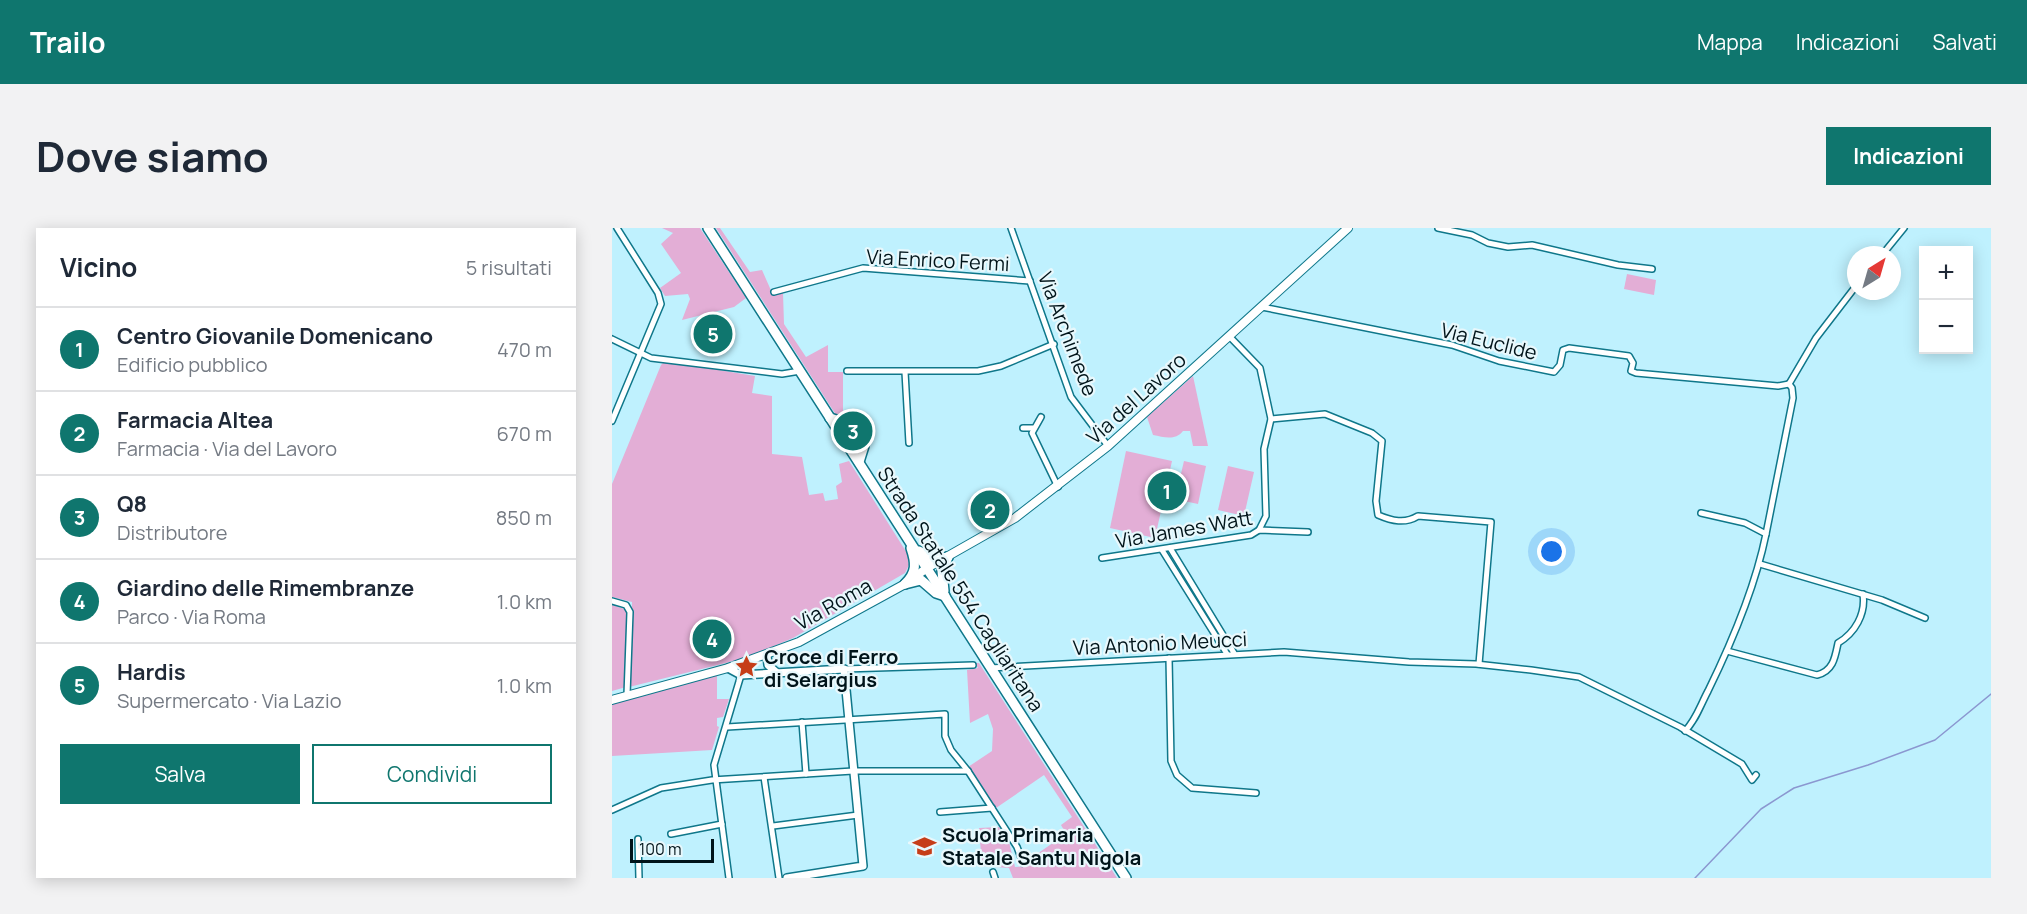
<!DOCTYPE html>
<html lang="it">
<head>
<meta charset="utf-8">
<style>
  :root { --surface:#fff; --page:#f2f2f3; --text:#1f2937; --muted:#747a83; --line:#e0e1e3; --accent:#0f766e }
  body { margin:0; font-family:Manrope,sans-serif; background:var(--page); color:var(--text) }
  .controls { position:absolute; right:18px; top:18px; display:grid; overflow:hidden; border-radius:0px; box-shadow:0 3px 15px #0003 }
  .controls button { width:54px; height:54px; display:grid; place-items:center; padding:0; border:0; border-bottom:2px solid var(--line); background:var(--surface); color:var(--text); font:30px sans-serif }
  .compass { position:absolute; left:1235px; top:18px; width:54px; height:54px; border-radius:50%; background:var(--surface); box-shadow:0 3px 15px #0003; rotate:37deg }
  .scale { position:absolute; left:18px; bottom:15px; width:84px; box-sizing:border-box; padding-left:6px; border:3px solid #00141a; border-top:0; font-size:16px; line-height:21px; white-space:nowrap; color:#00141a; -webkit-text-stroke:4px #e8f8fc; paint-order:stroke }
  .you { position:absolute; left:940px; top:324px; width:21px; height:21px; margin:-15px; border:4px solid #fff; border-radius:50%; background:#1a73e8; box-shadow:0 0 0 9px #1a73e833 }
  .badge { display:grid; place-items:center; width:39px; height:39px; border-radius:50%; background:var(--accent); color:#fff; font-size:20px; font-weight:700 }
  .pin { position:absolute; translate:-50% -50%; border:3px solid #fff; box-shadow:0 2px 6px #0006 }
  .list { margin:0; padding:0; list-style:none }
  h2 { display:flex; justify-content:space-between; align-items:center; height:78px; margin:0; padding:0 24px; font-size:26px }
  h2 small { font-size:20px; font-weight:400; color:var(--muted) }
  .list li { display:grid; grid-template-columns:39px 1fr auto; gap:18px; align-items:center; box-sizing:border-box; height:84px; padding:0 24px; border-top:2px solid var(--line) }
  .list b { display:block; font-size:22px; white-space:nowrap }
  .list p { margin:0; font-size:20px; white-space:nowrap; color:var(--muted) }
  .list em { font-size:20px; font-style:normal; color:var(--muted) }
  .actions { display:flex; gap:12px; padding:18px 24px }
  .actions a { flex:1; padding:14px 0; border:2px solid var(--accent); border-radius:0px; text-align:center; font-size:21px; color:var(--accent) }
  .actions .main { background:var(--accent); color:#fff }
  .map { position:relative; flex:none; width:1379px; height:650px; overflow:hidden; border-radius:0px }
  header { display:flex; align-items:center; gap:36px; box-sizing:border-box; height:84px; padding:0 30px; background:var(--accent); color:#fff }
  header strong { font-size:28px }
  nav { display:flex; gap:33px; margin-inline-start:auto; font-size:21px }
  .intro { display:flex; align-items:center; justify-content:space-between; box-sizing:border-box; height:144px; padding:0 36px }
  h1 { margin:0; font-size:42px }
  .button { padding:15px 27px; border-radius:0px; background:var(--accent); color:#fff; font-size:21px; font-weight:700 }
  main { display:flex; gap:36px; padding:0 36px }
  aside { flex:1; background:var(--surface); border-radius:0px; box-shadow:0 3px 15px #0003 }
  .map>svg:first-child { display:block }
  .green { fill:#e3aed6 }
  .lines { fill:none; stroke-linecap:round; stroke-linejoin:round }
  .stream { stroke:#8b97d0; stroke-width:1.5 }
  .minor-casing { stroke:#0f778a; stroke-width:8 }
  .tertiary-casing { stroke:#0f778a; stroke-width:10 }
  .secondary-casing { stroke:#0f778a; stroke-width:10 }
  .primary-casing { stroke:#0f778a; stroke-width:12 }
  .minor { stroke:#fff; stroke-width:5 }
  .tertiary { stroke:#fff; stroke-width:7 }
  .secondary { stroke:#fff; stroke-width:8 }
  .primary { stroke:#fff; stroke-width:9 }
  .labels { text-anchor:middle; dominant-baseline:central; stroke-width:4.5; stroke-linejoin:round; paint-order:stroke }
  .street-label { font-size:20px; fill:#00141a; stroke:#e8f8fc }
  .poi-label { font-size:20px; font-weight:bold; fill:#00141a; stroke:#e8f8fc; text-anchor:start }
</style>
</head>
<body>
<header>
<strong>Trailo</strong>
<nav><a>Mappa</a><a>Indicazioni</a><a>Salvati</a></nav>
</header>
<div class="intro"><h1>Dove siamo</h1><a class="button">Indicazioni</a></div>
<main>
<aside>
<h2>Vicino<small>5 risultati</small></h2>
<ul class="list">
<li><span class="badge">1</span><div><b>Centro Giovanile Domenicano</b><p>Edificio pubblico</p></div><em>470 m</em></li>
<li><span class="badge">2</span><div><b>Farmacia Altea</b><p>Farmacia · Via del Lavoro</p></div><em>670 m</em></li>
<li><span class="badge">3</span><div><b>Q8</b><p>Distributore</p></div><em>850 m</em></li>
<li><span class="badge">4</span><div><b>Giardino delle Rimembranze</b><p>Parco · Via Roma</p></div><em>1.0 km</em></li>
<li><span class="badge">5</span><div><b>Hardis</b><p>Supermercato · Via Lazio</p></div><em>1.0 km</em></li>
</ul>
<div class="actions"><a class="main">Salva</a><a>Condividi</a></div>
</aside>
<div class="map">
<svg width="1379" height="650" viewBox="0 0 1379 650">
  <rect width="100%" height="100%" fill="#bff1fe"/>
  <g class="green">
    <path d="M 50,0 L 88,0 L 134,70 L 122,79 L 70,92 L 78,71 L 76,66 L 53,68 L 48,60 L 69,45 L 49,16 L 61,5 Z"/>
    <path d="M 104,0 L 108,0 L 138,44 L 150,42 L 161,67 L 171,65 L 172,96 L 194,129 L 216,117 L 216,144 L 231,144 L 231,187 L 224,187 Z"/>
    <path d="M 1015,46 L 1044,52 L 1042,67 L 1012,61 Z"/>
    <path d="M 53,133 L 143,148 L 140,165 L 160,168 L 160,226 L 190,229 L 197,267 L 211,265 L 213,273 L 226,271 L 224,258 L 230,254 L 227,236 L 237,233 L 295,325 L 297,337 L 293,345 L 181,410 L 134,430 L 17,459 L 20,374 L 0,369 L 0,256 L 49,137 Z"/>
    <path d="M 581,148 L 596,218 L 581,218 L 578,203 L 571,203 C 563,213 552,209 541,207 L 535,189 Z"/>
    <path d="M 514,223 L 560,233 L 543,310 L 498,300 Z"/>
    <path d="M 572,233 L 594,238 L 586,276 L 563,271 Z"/>
    <path d="M 616,238 L 642,244 L 632,288 L 606,282 Z"/>
    <path d="M 0,377 L 16,382 L 14,459 L 0,463 Z"/>
    <path d="M 363,435 L 367,435 L 505,650 L 401,650 L 397,640 L 370,638 L 367,600 L 387,599 L 397,614 L 403,639 L 422,637 L 419,630 L 454,606 L 449,597 L 460,589 L 432,547 L 384,580 L 356,539 L 380,523 L 381,501 L 376,486 L 358,495 L 355,442 L 366,440 Z"/>
    <path d="M 105,446 L 105,471 L 117,471 L 111,489 L 105,490 L 105,498 L 107,499 L 100,522 L 0,528 L 0,476 Z"/>
  </g>
  <g class="lines">
    <path class="stream" d="M 1083,650 L 1149,581 L 1182,560 L 1256,537 L 1323,512 L 1379,466"/>
    <defs>
      <g id="minor">
        <path d="M 399,0 L 459,169 L 496,218"/>
        <path d="M 826,0 L 860,7 L 876,15 L 896,19 L 920,17 L 1006,37 L 1040,41"/>
        <path d="M 1270,27 L 1292,0"/>
        <path d="M 162,64 L 251,40 L 418,53"/>
        <path d="M 650,79 L 840,117 L 887,133 L 942,144 L 948,137 L 951,122 L 957,120 L 1017,128 L 1021,135 L 1019,143 L 1024,145 L 1166,158 L 1177,156"/>
        <path d="M 617,108 L 648,140 L 659,191 L 652,221 L 654,288 L 647,302"/>
        <path d="M 0,111 L 39,130 L 170,146 L 188,143"/>
        <path d="M 235,143 L 366,143 L 389,138 L 442,116"/>
        <path d="M 293,144 L 297,215"/>
        <path d="M 1177,156 L 1204,110 L 1244,58"/>
        <path d="M 429,189 L 420,205 L 446,259"/>
        <path d="M 659,191 L 713,186 L 760,205 L 770,213 L 764,273 L 766,287 C 780,293 793,296 806,288 L 879,294 L 867,436"/>
        <path d="M 0,193 L 49,76 L 46,65 L 5,0"/>
        <path d="M 411,200 L 421,200"/>
        <path d="M 1154,306 L 1181,170 L 1180,160 L 1177,156"/>
        <path d="M 558,320 L 622,425"/>
        <path d="M 550,322 L 615,426"/>
        <path d="M 490,330 L 639,307 L 647,302 L 696,304"/>
        <path d="M 1148,336 L 1270,372 L 1313,390"/>
        <path d="M 0,373 L 14,377 L 18,384 L 15,467"/>
        <path d="M 1115,423 L 1205,447 C 1221,443 1223,430 1226,415 C 1243,405 1254,386 1251,366"/>
        <path d="M 557,430 L 559,533 L 565,547 L 580,560 L 644,565"/>
        <path d="M 378,440 L 672,424 L 797,434 L 864,436 L 919,442 L 967,449 L 1068,499 L 1130,536 L 1140,552 L 1144,547"/>
        <path d="M 232,441 L 361,437"/>
        <path d="M 190,494 L 194,546"/>
        <path d="M 115,499 L 333,486 L 333,508 L 339,522 L 356,543 L 405,619 L 411,635"/>
        <path d="M 1073,503 C 1084,492 1088,478 1096,463 C 1120,414 1143,360 1154,306 L 1133,295 L 1089,285"/>
        <path d="M 152,549 L 167,650"/>
        <path d="M 0,582 L 49,560 L 100,552 L 241,543 L 356,543"/>
        <path d="M 328,584 L 380,580"/>
        <path d="M 161,598 L 246,587"/>
        <path d="M 59,606 L 110,596"/>
        <path d="M 26,611 L 27,650"/>
        <path d="M 381,644 L 383,650"/>
        <path d="M 117,650 L 102,537 L 129,447"/>
      </g>
      <g id="tertiary">
        <path d="M 155,427 L 156,437 L 164,444"/>
        <path d="M 116,440 L 129,447 L 232,441 L 251,638 L 175,650"/>
      </g>
      <path id="secondary" d="M 0,472 L 116,440 L 187,414 L 293,356 L 315,340 L 403,290 L 496,218 L 736,0"/>
      <g id="primary">
        <path d="M 96,0 L 514,650"/>
        <path d="M 218,190 L 237,196"/>
        <path d="M 247,234 L 252,218"/>
        <path d="M 307,323 L 320,332 L 336,329"/>
        <path d="M 293,356 C 305,344 304,335 299,320"/>
        <path d="M 293,356 L 309,352 L 324,365 L 333,368"/>
        <path d="M 332,363 L 330,343 L 336,329"/>
      </g>
    </defs>
    <use href="#minor" class="minor-casing"/>
    <use href="#tertiary" class="tertiary-casing"/>
    <use href="#secondary" class="secondary-casing"/>
    <use href="#primary" class="primary-casing"/>
    <use href="#minor" class="minor"/>
    <use href="#tertiary" class="tertiary"/>
    <use href="#secondary" class="secondary"/>
    <use href="#primary" class="primary"/>
  </g>
  <defs>
    <symbol id="sight-bare" viewBox="-9 -9 18 18"><path d="M0-6L1.8-2.2L6-1.7L2.9 1.2L3.7 5.4L0 3.3L-3.7 5.4L-2.9 1.2L-6-1.7L-1.8-2.2Z" fill="#c63d18" stroke="#e8f8fc" stroke-width="2.5" paint-order="stroke"/></symbol>
    <symbol id="school-bare" viewBox="-9 -9 18 18"><path d="M0-5L7-2L0 1L-7-2ZM-4 1L0 2.5L4 1V4Q0 6-4 4Z" fill="#c63d18" stroke="#e8f8fc" stroke-width="2.5" paint-order="stroke"/></symbol>
  </defs>
  <g fill-rule="evenodd">
    <use href="#sight-bare" x="118" y="422" width="33" height="33"/>
    <use href="#school-bare" x="296" y="602" width="33" height="33"/>
  </g>
  <g class="labels">
    <g class="street-label">
      <text transform="translate(326 32) rotate(3)">Via Enrico Fermi</text>
      <text transform="translate(456 106) rotate(69)">Via Archimede</text>
      <text transform="translate(877 113) rotate(14)">Via Euclide</text>
      <text transform="translate(524 170) rotate(-42)">Via del Lavoro</text>
      <text transform="translate(572 301) rotate(-10)">Via James Watt</text>
      <text transform="translate(349 361) rotate(57)">Strada Statale 554 Cagliaritana</text>
      <text transform="translate(221 376) rotate(-29)">Via Roma</text>
      <text transform="translate(548 415) rotate(-3)">Via Antonio Meucci</text>
    </g>
    <g class="poi-label">
      <text x="152" y="428">Croce di Ferro<tspan x="152" dy="23">di Selargius</tspan></text>
      <text x="330" y="606">Scuola Primaria<tspan x="330" dy="23">Statale Santu Nigola</tspan></text>
    </g>
  </g>
</svg>
<div class="controls">
<button>+</button>
<button>−</button>
</div>
<svg class="compass" viewBox="-18 -18 36 36"><path d="M0-13l5 13h-10z" fill="#e53935"/><path d="M0 13l5-13h-10z" fill="#747a83"/></svg>
<div class="scale">100 m</div>
<div class="you"></div>
<div class="pin badge" style="left:555px;top:263px">1</div>
<div class="pin badge" style="left:378px;top:282px">2</div>
<div class="pin badge" style="left:241px;top:203px">3</div>
<div class="pin badge" style="left:100px;top:411px">4</div>
<div class="pin badge" style="left:101px;top:106px">5</div>
</div>
</main>
</body>
</html>
